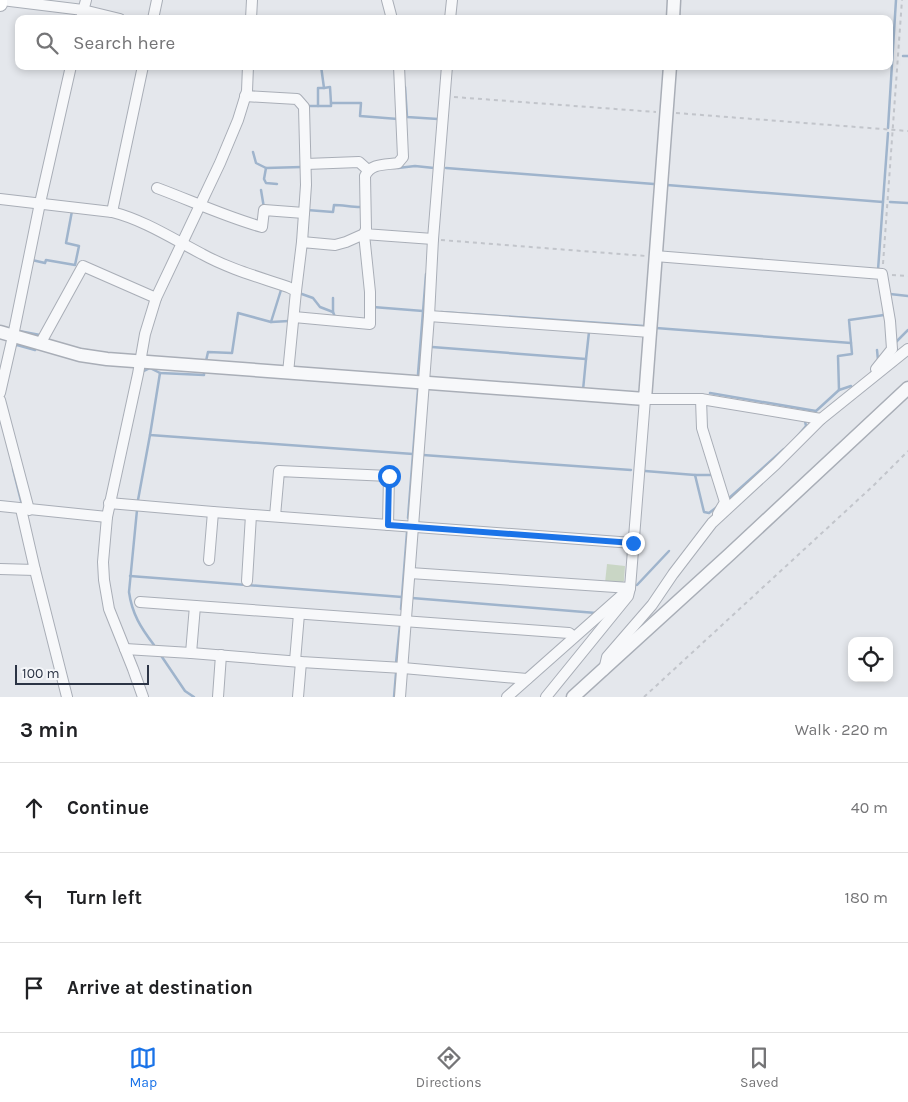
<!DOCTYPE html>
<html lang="en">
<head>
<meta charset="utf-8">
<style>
  :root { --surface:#fff; --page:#f6f6f6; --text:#202124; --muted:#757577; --line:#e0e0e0; --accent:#1a73e8 }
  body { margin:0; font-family:Karla,sans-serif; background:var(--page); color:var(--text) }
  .controls { position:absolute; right:15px; bottom:15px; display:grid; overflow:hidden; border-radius:10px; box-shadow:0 2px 8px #0003 }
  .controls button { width:45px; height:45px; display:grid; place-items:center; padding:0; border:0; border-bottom:1px solid var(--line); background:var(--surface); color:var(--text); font:25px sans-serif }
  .scale { position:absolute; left:15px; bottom:12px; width:134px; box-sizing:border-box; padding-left:5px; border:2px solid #2b3445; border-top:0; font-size:14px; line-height:18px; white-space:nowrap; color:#2b3445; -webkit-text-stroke:4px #f4f6f9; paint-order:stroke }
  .stop { position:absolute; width:15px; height:15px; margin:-11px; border:4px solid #1a73e8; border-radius:50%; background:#fff }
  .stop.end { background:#1a73e8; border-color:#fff; box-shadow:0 1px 5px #0008 }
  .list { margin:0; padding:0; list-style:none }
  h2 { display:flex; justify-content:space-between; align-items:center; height:65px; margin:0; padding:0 20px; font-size:21px }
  h2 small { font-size:16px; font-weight:400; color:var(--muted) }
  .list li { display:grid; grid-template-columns:32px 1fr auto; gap:15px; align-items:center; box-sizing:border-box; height:90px; padding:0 20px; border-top:1px solid var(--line) }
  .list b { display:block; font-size:19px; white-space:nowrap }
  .list em { font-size:16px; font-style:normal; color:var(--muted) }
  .icon { flex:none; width:28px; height:28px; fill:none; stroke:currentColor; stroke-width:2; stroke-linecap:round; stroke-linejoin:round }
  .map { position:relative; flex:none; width:908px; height:697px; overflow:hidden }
  .search { position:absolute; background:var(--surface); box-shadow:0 2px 8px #0003; left:15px; right:15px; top:15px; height:55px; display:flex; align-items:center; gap:12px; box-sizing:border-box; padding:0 18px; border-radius:10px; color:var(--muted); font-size:19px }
  .sheet { height:335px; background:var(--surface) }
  nav { display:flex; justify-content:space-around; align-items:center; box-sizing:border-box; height:70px; border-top:1px solid var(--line); background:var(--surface); font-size:14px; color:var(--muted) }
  nav a { display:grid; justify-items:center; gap:2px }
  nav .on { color:var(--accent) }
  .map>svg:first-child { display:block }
  .green { fill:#c9d6c5 }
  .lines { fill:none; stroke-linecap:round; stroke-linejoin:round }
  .stream { stroke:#9fb4cc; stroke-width:2.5 }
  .minor-casing { stroke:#a9aeb7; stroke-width:12 }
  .tertiary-casing { stroke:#a9aeb7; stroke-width:15 }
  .secondary-casing { stroke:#a9aeb7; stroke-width:16 }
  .path { stroke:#c2c5cb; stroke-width:2; stroke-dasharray:4 4; stroke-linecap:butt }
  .minor { stroke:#f7f8fa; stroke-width:10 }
  .tertiary { stroke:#f7f8fa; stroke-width:12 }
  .secondary { stroke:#fff; stroke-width:14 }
  .route { stroke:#1a73e8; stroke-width:6 }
</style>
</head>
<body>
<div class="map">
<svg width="908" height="697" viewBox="0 0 908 697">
  <rect width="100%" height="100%" fill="#e4e7ec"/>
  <path class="green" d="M 607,564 L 625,566 L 624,581 L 619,585 L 605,583 Z"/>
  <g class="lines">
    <g class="stream">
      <path d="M 903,56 L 908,56"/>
      <path d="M 321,66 L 324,88 L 330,87 L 331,103"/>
      <path d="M 405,87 L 407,117 L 438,119"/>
      <path d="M 306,106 L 331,106 L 331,103 L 361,103 L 360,116 L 398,119"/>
      <path d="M 318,106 L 318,88 L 324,88"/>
      <path d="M 888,128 L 896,0"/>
      <path d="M 253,152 L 256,163 L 266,168 L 302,167"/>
      <path d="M 266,168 L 264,179 L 266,183 L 277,184"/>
      <path d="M 398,168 L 415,166 L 434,168"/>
      <path d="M 446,168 L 654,184"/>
      <path d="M 667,185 L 883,202"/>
      <path d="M 261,190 L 264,208"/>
      <path d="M 890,202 L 908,203"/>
      <path d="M 307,210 L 333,212 L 334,205 C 343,205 351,207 360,207"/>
      <path d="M 32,260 L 45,263 L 46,260 L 75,265 L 79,246 L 66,243 L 72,211"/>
      <path d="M 878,270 L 888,133"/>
      <path d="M 299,293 L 313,298 L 320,307 L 333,312"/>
      <path d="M 890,294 L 908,296"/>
      <path d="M 333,298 L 333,312 L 335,317"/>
      <path d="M 373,307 L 423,311"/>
      <path d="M 441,312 L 644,326"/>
      <path d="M 271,322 L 289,321"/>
      <path d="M 656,328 L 851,343"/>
      <path d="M 19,331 L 40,335"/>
      <path d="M 895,343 L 908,330"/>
      <path d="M 14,346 L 17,345 L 35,350 L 37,347 L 38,348"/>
      <path d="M 432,347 L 586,359 L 589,332"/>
      <path d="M 877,350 L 878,360"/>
      <path d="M 206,361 L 208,352 L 232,353 L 238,313 L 271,322 L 281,290 L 282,290"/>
      <path d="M 142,372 L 150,368 L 160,373 L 204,375 L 204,372"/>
      <path d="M 160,373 L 150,435 L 413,454"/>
      <path d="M 418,374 L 426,274"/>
      <path d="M 583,390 L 586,359"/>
      <path d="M 839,390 L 851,386"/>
      <path d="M 710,393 L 816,411 L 839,390 L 838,356 L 852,354 L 849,320 L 884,315 L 884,313"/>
      <path d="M 796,438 L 806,426 L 805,421"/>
      <path d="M 423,455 L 631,470"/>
      <path d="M 13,469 L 21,501"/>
      <path d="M 645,471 L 695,475 L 713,475 L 713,474"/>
      <path d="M 695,475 L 704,512 L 709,513 L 717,507"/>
      <path d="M 138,500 L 150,435"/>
      <path d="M 727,500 L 784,449"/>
      <path d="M 137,510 L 129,592 C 132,614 141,628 154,645"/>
      <path d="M 408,518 L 418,390"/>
      <path d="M 130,576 L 402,597"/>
      <path d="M 637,585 L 669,551"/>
      <path d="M 412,598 L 596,613 L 597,612"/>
      <path d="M 401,609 L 407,532"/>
      <path d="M 160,654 L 185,691 L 194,697"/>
      <path d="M 396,663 L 400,625"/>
      <path d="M 394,697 L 396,673"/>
    </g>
    <defs>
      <g id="minor">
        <path d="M 2,0 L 83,10 L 120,19"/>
        <path d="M 387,0 L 392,19"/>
        <path d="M 81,19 L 86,0"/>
        <path d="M 153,19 L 157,0"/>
        <path d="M 251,19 L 252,0"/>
        <path d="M 450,19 L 452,0"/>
        <path d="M 399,66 L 403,157 L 398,163 C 385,165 371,163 365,176 L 366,229 L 364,234 L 433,239"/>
        <path d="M 245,96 L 297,99 L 304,107 L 306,185 L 302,242"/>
        <path d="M 306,164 L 359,162 L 368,170"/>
        <path d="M 157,188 C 192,201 226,217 262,227 L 264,210 L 304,213"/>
        <path d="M 0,199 L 112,212 C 144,220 173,239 202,254 C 229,269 259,277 288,287 L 296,291 L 288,373"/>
        <path d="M 112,212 L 143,66"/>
        <path d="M 655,256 L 882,274 L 890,321 L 892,349 L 876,369"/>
        <path d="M 429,316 L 650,332"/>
        <path d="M 294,317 L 370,324 L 370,292 L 364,234 L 346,242 L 335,245 L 302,242 L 296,291"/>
        <path d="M 40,344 L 83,266 L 156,298"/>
        <path d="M 0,393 L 13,336 L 40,203 L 71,66"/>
        <path d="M 701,399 L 702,428 L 725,502 L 718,514"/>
        <path d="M 0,400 L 29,510"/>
        <path d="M 109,503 L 213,512 L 633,543"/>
        <path d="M 0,506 L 107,517"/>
        <path d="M 275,516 L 279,471 L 389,476 L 388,525"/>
        <path d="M 209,560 L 213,512"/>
        <path d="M 0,569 L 35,570 L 21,509"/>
        <path d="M 35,570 L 67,697"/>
        <path d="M 410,573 L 630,588 L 628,596 L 546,697"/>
        <path d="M 247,581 L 251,515"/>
        <path d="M 140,602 L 569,633 L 574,637"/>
        <path d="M 125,649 L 191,653 L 301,662 L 403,668 L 527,679"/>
        <path d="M 191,653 L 195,606"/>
        <path d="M 295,661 L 299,614"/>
        <path d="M 604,670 L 607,657 L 652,605 L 673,574 L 712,523 L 776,464 L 821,419 L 908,349"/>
        <path d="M 143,697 L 133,669 L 109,609 L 104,580 L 103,562 L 107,517 L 138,374 L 145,334 L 156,298 L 220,163 L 238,120 L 247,91 L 248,66"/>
        <path d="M 218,697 L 221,655"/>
        <path d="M 298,697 L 301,662"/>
        <path d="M 400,697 L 429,316 L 433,239 L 447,66"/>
        <path d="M 507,697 L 630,588 L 645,399 L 701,399 L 821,419"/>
      </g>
      <g id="tertiary">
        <path d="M 673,19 L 674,0"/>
        <path d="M 0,332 L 80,355 L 107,359 L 645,399 L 670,66"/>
        <path d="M 573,697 L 730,554 L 908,388"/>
      </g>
      <path id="secondary" d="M 0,4 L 0,0"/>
    </defs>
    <use href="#minor" class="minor-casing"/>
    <use href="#tertiary" class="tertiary-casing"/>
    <use href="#secondary" class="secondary-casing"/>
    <g class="path">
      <path d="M 454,97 L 656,112"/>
      <path d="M 676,113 L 908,131"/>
      <path d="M 441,240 L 646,256"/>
      <path d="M 883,264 L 902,0"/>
      <path d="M 892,275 L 908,276"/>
      <path d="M 644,697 L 874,485 L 908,451"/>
    </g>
    <use href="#minor" class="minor"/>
    <use href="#tertiary" class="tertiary"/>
    <use href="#secondary" class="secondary"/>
  </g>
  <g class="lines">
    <path class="route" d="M 389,476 L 388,525 L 633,543"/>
  </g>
</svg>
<div class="controls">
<button><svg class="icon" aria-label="locate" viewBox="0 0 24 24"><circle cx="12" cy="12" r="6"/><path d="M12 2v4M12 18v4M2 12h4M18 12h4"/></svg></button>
</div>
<div class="scale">100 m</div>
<div class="stop" style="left:389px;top:476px"></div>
<div class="stop end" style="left:633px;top:543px"></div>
<div class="search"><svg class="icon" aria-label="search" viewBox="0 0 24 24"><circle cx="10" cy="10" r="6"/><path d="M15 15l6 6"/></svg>Search here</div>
</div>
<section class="sheet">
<h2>3 min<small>Walk · 220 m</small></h2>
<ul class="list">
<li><svg class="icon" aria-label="ahead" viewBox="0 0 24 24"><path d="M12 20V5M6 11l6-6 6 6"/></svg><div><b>Continue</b></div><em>40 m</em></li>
<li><svg class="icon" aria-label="left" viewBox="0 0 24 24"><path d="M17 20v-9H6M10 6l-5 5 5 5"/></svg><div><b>Turn left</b></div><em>180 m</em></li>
<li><svg class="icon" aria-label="arrive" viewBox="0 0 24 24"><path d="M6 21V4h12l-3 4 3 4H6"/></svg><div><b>Arrive at destination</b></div></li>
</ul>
</section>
<nav>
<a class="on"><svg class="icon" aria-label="map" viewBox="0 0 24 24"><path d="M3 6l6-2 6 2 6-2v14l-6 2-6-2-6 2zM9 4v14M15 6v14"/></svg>Map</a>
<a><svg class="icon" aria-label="directions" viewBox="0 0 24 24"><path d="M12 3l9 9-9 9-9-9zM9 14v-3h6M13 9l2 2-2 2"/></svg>Directions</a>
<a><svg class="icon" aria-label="saved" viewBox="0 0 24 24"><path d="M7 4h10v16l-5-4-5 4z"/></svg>Saved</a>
</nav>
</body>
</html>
